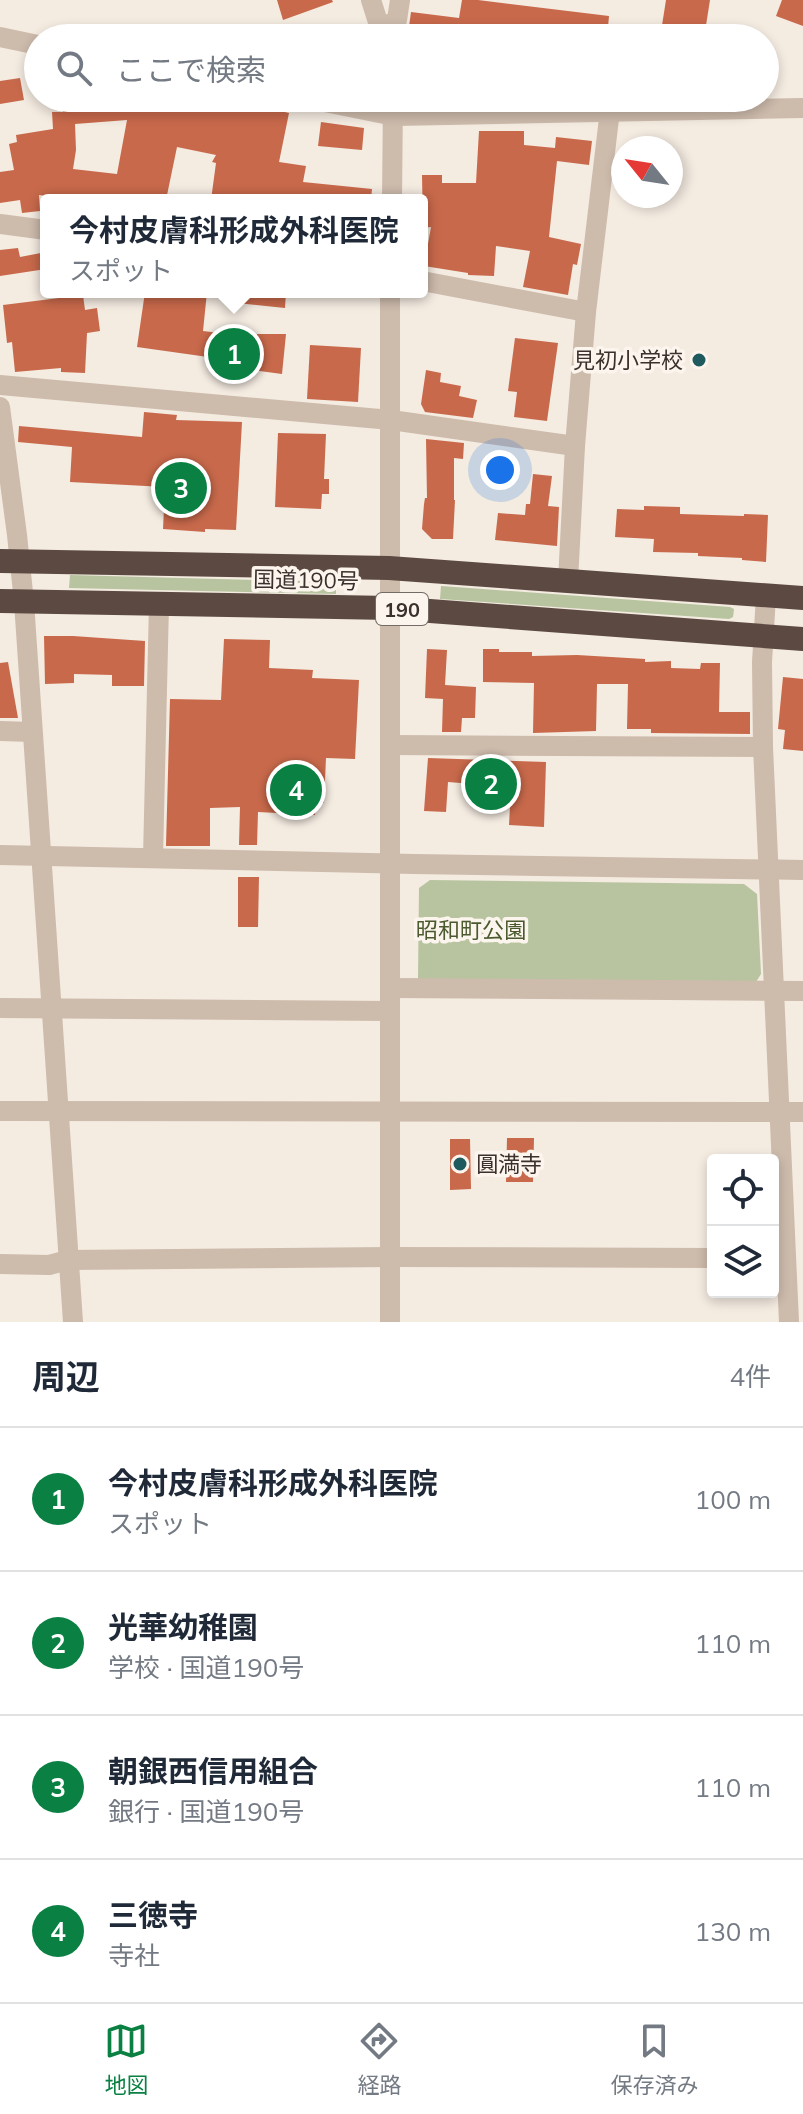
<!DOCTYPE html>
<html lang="ja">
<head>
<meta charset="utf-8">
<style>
  :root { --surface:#fff; --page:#f2f2f3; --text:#1f2937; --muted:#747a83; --line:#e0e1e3; --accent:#0b8043 }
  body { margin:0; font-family:Mulish,"Noto Sans JP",sans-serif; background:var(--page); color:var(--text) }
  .controls { position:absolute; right:24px; bottom:24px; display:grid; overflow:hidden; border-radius:8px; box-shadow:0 4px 12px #0003 }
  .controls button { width:72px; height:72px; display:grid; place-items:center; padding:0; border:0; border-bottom:2px solid var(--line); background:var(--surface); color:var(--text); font:40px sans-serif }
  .compass { position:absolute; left:611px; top:136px; width:72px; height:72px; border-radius:50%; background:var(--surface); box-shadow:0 4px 12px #0003; rotate:300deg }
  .you { position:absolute; left:500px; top:470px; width:28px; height:28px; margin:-20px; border:6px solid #fff; border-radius:50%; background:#1a73e8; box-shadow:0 0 0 12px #1a73e833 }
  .badge { display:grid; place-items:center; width:52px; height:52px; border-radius:50%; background:var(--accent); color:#fff; font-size:26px; font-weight:700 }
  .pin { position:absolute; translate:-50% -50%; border:4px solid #fff; box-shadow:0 2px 8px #0006 }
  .popup { position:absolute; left:40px; top:194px; width:388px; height:104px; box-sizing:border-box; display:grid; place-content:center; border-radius:8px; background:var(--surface); filter:drop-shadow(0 2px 6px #0005); font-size:26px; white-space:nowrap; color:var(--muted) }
  .popup b { font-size:30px; color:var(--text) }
  .popup::after { content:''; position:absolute; left:50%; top:100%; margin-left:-16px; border:16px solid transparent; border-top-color:var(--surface) }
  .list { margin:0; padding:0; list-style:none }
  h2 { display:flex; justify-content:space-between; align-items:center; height:104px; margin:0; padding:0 32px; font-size:34px }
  h2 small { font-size:26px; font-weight:400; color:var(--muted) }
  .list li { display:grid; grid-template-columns:52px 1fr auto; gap:24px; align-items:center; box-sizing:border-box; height:144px; padding:0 32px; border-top:2px solid var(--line) }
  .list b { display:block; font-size:30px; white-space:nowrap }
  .list p { margin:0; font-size:26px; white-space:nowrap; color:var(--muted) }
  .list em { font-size:26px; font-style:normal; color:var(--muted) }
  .icon { flex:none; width:44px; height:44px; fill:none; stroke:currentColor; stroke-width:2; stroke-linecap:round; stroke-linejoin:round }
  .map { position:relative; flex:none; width:803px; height:1322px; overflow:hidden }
  .search { position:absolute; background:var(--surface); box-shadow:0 4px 12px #0003; left:24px; right:24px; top:24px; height:88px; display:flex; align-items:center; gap:20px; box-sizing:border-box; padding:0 28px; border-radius:44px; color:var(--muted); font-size:30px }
  .sheet { height:680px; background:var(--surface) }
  nav { display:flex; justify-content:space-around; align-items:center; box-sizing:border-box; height:112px; border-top:2px solid var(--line); background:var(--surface); font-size:22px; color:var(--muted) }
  nav a { display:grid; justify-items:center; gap:4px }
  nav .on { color:var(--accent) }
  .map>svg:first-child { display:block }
  .green { fill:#b8c4a0 }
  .building { fill:#c8694b; fill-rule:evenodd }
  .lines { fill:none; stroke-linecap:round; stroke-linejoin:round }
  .minor { stroke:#cdbbac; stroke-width:20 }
  .highway { stroke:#5c4a42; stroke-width:24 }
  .poi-dot { fill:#1f5a5e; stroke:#fbf5ee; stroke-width:3 }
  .labels { text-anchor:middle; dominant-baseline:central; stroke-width:7; stroke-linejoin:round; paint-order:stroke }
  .shield { fill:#fbf5ee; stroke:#756b66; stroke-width:2 }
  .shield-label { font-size:20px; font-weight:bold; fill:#3b302b }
  .poi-label { font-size:22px; fill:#3b302b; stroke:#fbf5ee; text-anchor:end }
  .street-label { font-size:22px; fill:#3b302b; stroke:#fbf5ee }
  .park-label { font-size:22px; fill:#4a5a2e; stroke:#fbf5ee }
</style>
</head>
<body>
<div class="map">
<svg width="803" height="1322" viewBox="0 0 803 1322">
  <rect width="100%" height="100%" fill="#f4ebe1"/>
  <g class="green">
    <path d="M 70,575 L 336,582 L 336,594 L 69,588 Z"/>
    <path d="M 441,586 L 730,607 L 734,609 L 733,617 L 729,619 L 440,599 Z"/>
    <path d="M 430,880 L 744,884 L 757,894 L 761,974 L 756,982 L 418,979 L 419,888 Z"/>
  </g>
  <g class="building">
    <path d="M 277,0 L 332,0 L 333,2 L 283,20 Z"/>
    <path d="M 462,0 L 478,0 L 609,16 L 607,38 L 439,38 L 408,34 L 411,12 L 459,18 Z"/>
    <path d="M 666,0 L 710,0 L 704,38 L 660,38 Z"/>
    <path d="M 782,0 L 803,0 L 803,26 L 776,16 Z"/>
    <path d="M 20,78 L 24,100 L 0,104 L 0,81 Z"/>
    <path d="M 62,98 L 224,98 L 289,113 L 279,162 L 306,166 L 303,182 L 372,189 L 371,200 L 211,200 L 216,163 L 212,162 L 216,155 L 177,147 L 166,200 L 79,200 L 39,195 L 40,211 L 22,213 L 20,200 L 0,203 L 0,172 L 14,170 L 9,144 L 17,142 L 16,135 L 53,129 L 52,112 L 63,112 ZM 127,120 L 117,174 L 73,169 L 76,150 L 75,124 Z"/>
    <path d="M 321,122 L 364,128 L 362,150 L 318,146 Z"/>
    <path d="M 479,131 L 524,131 L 524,145 L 555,148 L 556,137 L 592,141 L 589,165 L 557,161 L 549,237 L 581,244 L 577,265 L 573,264 L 568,295 L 523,287 L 530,251 L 496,246 L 494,276 L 468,275 L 468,273 L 424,266 L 431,227 L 423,228 L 422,175 L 442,175 L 442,183 L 476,183 Z"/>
    <path d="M 18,248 L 20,257 L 46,252 L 46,269 L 0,276 L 0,250 Z"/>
    <path d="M 145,292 L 207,292 L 203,331 L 236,335 L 256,353 L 257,334 L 286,334 L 282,374 L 214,365 L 215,358 L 137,347 Z"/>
    <path d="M 237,292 L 286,292 L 285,308 L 237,303 Z"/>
    <path d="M 83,295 L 85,310 L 97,308 L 100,331 L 87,333 L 85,373 L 61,372 L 61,368 L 15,372 L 12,342 L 7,343 L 3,305 Z"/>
    <path d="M 515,338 L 558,343 L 547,421 L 514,417 L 517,392 L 508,391 Z"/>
    <path d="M 310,345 L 361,348 L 358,402 L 307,399 Z"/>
    <path d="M 426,370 L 441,373 L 440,382 L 461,386 L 459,396 L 477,400 L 473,418 L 425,412 L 421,404 Z"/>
    <path d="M 144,412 L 177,415 L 176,420 L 242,422 L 236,530 L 205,529 L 205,532 L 163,529 L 165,487 L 70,482 L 72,447 L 18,442 L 19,426 L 142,437 Z"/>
    <path d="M 278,433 L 326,434 L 324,479 L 329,479 L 329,494 L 322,494 L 321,509 L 275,507 Z"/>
    <path d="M 426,439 L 464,443 L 463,459 L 454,458 L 454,500 L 455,500 L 453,539 L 432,539 L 422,529 L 424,504 L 425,498 L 427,498 Z"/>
    <path d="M 533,474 L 552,476 L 548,506 L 559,507 L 557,546 L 495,540 L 498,513 L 525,515 L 526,504 L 530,504 Z"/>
    <path d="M 644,506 L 680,507 L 680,514 L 744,516 L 744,514 L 768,515 L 766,562 L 742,560 L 742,558 L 698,556 L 698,553 L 653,552 L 654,539 L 615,537 L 617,509 L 644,510 Z"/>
    <path d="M 44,636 L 73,636 L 145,641 L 144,686 L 112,686 L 112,675 L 74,674 L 74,683 L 45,684 Z"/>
    <path d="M 224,639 L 270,640 L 269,668 L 313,670 L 312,678 L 359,680 L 355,759 L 326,758 L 324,803 L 316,803 L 315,815 L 258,812 L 257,845 L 239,845 L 240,807 L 210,808 L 210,846 L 166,846 L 170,699 L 221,700 Z"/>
    <path d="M 427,649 L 447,650 L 445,685 L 476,687 L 475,718 L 462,718 L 461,732 L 442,732 L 443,699 L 425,698 Z"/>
    <path d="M 483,649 L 499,649 L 499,652 L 532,652 L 532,656 L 577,655 L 645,659 L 645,662 L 671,661 L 671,668 L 700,669 L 701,663 L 720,663 L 719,712 L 750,712 L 750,734 L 651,733 L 651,729 L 627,729 L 628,684 L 597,684 L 596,731 L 533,733 L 534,683 L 483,682 Z"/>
    <path d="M 8,662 L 18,718 L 0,718 L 0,663 Z"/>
    <path d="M 783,677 L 803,679 L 803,751 L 783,749 L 785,730 L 778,729 Z"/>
    <path d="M 428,758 L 546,762 L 544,827 L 509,825 L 511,787 L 448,782 L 446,812 L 424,811 Z"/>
    <path d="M 238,877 L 259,877 L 258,927 L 238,927 Z"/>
    <path d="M 507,1138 L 534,1138 L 533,1182 L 506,1182 Z"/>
    <path d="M 450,1139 L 470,1139 L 471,1189 L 450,1190 Z"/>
  </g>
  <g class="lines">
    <g class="minor">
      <path d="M 371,0 L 383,38"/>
      <path d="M 381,29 L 397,20 L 400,0"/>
      <path d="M 0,37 L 38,45"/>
      <path d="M 305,98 L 394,116 L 803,108"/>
      <path d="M 392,200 L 393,98"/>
      <path d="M 0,224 L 46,230"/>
      <path d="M 422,281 L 586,312"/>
      <path d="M 390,292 L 390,1322"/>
      <path d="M 0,385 L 391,420 L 575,446"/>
      <path d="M 0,407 L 17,535 L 24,602 L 73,1322"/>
      <path d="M 568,581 L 575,446 L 586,312 L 610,110"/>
      <path d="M 766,596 L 762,662 L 763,747 L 789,1322"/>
      <path d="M 0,731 L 32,732"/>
      <path d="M 391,745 L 763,747"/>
      <path d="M 0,855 L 414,864 L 803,870"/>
      <path d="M 153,858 L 159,604"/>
      <path d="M 390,988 L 803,991"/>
      <path d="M 0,1008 L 389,1011"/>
      <path d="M 0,1111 L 803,1112"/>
      <path d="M 0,1264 L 49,1265 L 68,1260 L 390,1257 L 713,1258"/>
    </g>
    <g class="highway">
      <path d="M 0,561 L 389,568 L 803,598"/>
      <path d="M 0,601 L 390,608 L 803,639"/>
    </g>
  </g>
  <g class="poi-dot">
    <circle cx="699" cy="360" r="8"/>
    <circle cx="460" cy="1164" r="8"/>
  </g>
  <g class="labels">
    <rect class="shield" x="376" y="593" width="52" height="32" rx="6"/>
    <g class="shield-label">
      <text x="402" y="609">190</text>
    </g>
    <g class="poi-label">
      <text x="683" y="360">見初小学校</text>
      <text x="476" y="1164" text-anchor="start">圓満寺</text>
    </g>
    <g class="street-label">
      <text transform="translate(306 580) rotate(1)">国道190号</text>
    </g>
    <g class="park-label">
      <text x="471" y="930">昭和町公園</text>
    </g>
  </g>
</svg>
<div class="controls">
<button><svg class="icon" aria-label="locate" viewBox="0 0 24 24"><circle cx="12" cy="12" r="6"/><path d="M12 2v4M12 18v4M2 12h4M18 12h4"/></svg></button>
<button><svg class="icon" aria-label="layers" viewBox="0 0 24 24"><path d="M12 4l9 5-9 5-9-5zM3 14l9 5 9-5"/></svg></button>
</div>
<svg class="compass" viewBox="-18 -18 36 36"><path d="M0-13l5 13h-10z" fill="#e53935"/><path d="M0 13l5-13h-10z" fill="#747a83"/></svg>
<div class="you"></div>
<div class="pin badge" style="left:234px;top:354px">1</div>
<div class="popup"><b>今村皮膚科形成外科医院</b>スポット</div>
<div class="pin badge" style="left:491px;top:784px">2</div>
<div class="pin badge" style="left:181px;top:488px">3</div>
<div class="pin badge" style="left:296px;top:790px">4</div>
<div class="search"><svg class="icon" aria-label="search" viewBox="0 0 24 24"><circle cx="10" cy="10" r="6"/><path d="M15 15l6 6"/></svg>ここで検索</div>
</div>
<section class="sheet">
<h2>周辺<small>4件</small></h2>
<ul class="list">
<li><span class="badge">1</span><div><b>今村皮膚科形成外科医院</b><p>スポット</p></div><em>100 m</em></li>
<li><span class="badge">2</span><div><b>光華幼稚園</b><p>学校 · 国道190号</p></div><em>110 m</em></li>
<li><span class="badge">3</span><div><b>朝銀西信用組合</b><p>銀行 · 国道190号</p></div><em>110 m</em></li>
<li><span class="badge">4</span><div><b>三徳寺</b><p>寺社</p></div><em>130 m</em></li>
</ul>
</section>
<nav>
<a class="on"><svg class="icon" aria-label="map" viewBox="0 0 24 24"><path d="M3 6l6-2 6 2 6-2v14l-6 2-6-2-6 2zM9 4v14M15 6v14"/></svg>地図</a>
<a><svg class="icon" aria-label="directions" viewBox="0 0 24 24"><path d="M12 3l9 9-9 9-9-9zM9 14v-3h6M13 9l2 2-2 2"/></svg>経路</a>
<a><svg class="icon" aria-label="saved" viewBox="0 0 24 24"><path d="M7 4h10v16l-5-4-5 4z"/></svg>保存済み</a>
</nav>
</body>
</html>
